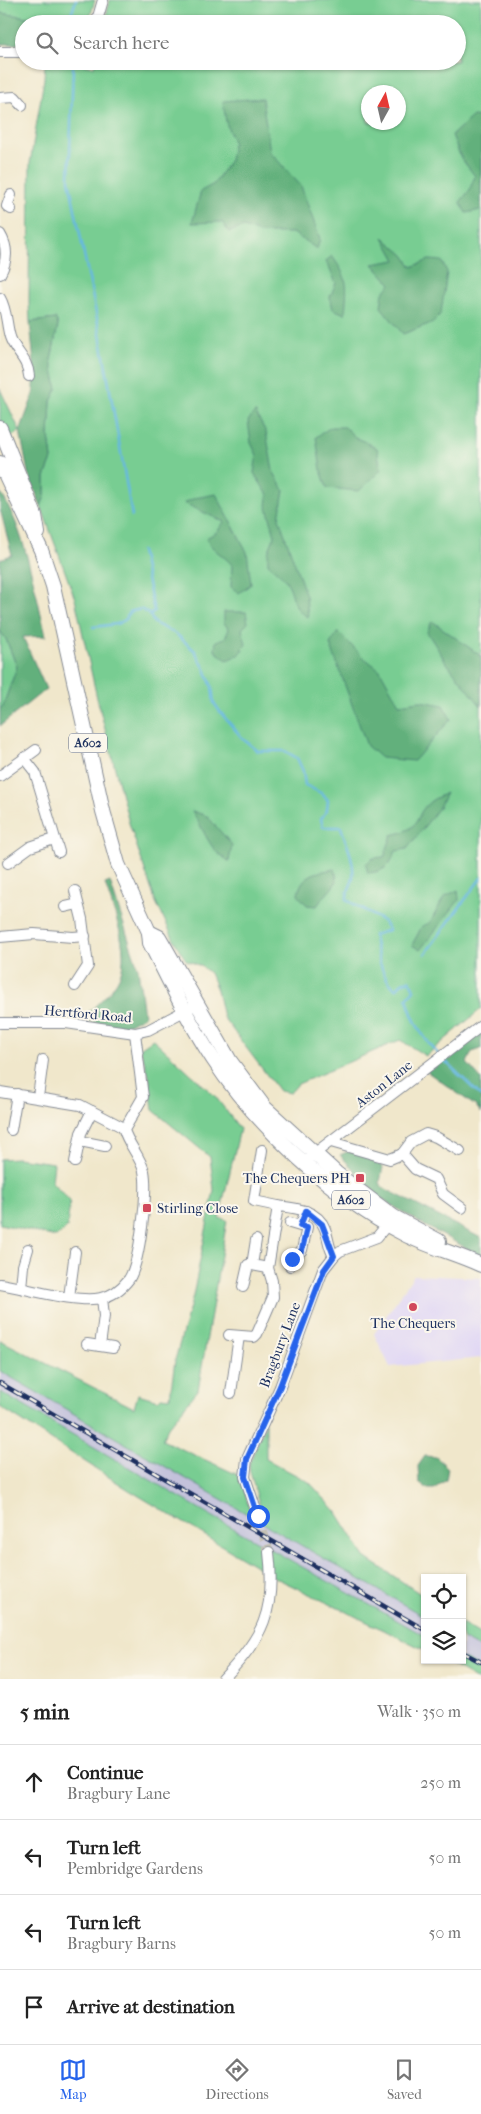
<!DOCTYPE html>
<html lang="en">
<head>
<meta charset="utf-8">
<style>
  :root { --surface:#fff; --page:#f6f6f6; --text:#222; --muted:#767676; --line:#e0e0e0; --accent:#2563eb }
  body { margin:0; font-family:"IM FELL French Canon",serif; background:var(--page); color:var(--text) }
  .controls { position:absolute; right:15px; bottom:15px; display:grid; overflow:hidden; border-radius:0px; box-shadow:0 1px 4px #0004 }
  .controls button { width:45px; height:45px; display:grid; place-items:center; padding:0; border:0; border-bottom:1px solid var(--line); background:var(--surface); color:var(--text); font:25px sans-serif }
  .compass { position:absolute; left:361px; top:85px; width:45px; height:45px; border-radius:50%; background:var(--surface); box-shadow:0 1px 4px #0004; rotate:8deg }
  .stop { position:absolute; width:15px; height:15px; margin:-11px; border:4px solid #2563eb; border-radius:50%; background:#fff }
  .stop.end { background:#2563eb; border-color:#fff; box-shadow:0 1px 5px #0008 }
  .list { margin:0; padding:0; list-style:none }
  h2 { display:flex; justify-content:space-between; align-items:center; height:65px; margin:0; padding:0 20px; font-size:21px }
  h2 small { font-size:16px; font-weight:400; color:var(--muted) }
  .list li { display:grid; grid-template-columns:32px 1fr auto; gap:15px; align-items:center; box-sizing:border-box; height:75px; padding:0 20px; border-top:1px solid var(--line) }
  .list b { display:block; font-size:19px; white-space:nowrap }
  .list p { margin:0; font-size:16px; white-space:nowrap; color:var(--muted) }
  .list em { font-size:16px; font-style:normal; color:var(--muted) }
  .icon { flex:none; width:28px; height:28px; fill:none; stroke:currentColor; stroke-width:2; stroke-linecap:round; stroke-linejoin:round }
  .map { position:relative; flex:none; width:481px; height:1679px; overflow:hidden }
  .search { position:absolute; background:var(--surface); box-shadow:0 1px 4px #0004; left:15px; right:15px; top:15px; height:55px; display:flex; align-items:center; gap:12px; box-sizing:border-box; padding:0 18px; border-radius:28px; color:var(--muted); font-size:19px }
  .sheet { height:365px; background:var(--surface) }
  nav { display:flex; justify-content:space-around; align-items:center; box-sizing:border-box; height:70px; border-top:1px solid var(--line); background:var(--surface); font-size:14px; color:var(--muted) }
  nav a { display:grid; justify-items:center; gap:2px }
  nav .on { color:var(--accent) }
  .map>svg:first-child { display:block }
  .built { fill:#dfd5f5 }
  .industrial { fill:#c3c1db }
  .green { fill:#78cd92; stroke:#4a7e78; fill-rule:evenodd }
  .forest { fill:#62b07c; stroke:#3e706d }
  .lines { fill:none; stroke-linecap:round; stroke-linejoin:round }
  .stream { stroke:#66b8e1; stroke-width:2.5 }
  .minor-tunnel { stroke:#c5c2b5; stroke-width:10; stroke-dasharray:10 5; stroke-linecap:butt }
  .minor-casing { stroke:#868b94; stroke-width:12 }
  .highway-casing { stroke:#868b94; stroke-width:16 }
  .minor { stroke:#fff; stroke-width:10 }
  .highway { stroke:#fff; stroke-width:14 }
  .rail-casing { stroke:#1b2f5e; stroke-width:4.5 }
  .rail { stroke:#fbf7ec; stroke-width:2.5; stroke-dasharray:8; stroke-linecap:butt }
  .route { stroke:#2563eb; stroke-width:6 }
  .poi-dot { fill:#d1495b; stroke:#fbf7ec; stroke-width:2 }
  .labels { text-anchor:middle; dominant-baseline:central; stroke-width:4; stroke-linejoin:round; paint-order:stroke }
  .shield { fill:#fbf7ec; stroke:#5e6b89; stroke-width:1 }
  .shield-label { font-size:12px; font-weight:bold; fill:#1b2f5e }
  .street-label { font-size:14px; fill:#1b2f5e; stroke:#fbf7ec }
  .poi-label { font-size:14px; fill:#1b2f5e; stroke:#fbf7ec; text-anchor:end }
</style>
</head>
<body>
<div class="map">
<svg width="481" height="1679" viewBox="0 0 481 1679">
  <rect width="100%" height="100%" fill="#fbf7ec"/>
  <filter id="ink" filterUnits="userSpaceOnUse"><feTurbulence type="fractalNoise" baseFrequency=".02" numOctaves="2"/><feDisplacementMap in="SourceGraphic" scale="10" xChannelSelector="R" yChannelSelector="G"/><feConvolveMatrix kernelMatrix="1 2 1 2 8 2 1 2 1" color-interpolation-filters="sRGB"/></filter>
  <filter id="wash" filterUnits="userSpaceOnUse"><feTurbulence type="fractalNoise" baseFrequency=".0096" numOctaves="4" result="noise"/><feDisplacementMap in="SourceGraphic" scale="20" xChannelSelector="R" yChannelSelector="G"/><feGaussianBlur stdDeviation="1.12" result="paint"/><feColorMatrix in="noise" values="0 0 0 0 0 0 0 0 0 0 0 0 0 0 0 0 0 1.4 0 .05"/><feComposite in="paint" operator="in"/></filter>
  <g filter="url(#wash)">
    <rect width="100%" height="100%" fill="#f0e7cb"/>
    <path class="built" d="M 414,1275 L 481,1278 L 481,1358 L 390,1367 L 374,1334 Z"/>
    <g class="industrial">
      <path d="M 0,1357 L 162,1440 L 236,1474 L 249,1504 L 250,1511 L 264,1520 L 365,1557 L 425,1597 L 425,1650 L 402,1637 L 284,1582 L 272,1555 L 250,1562 L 129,1490 L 0,1407 Z"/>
      <path d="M 462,1623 L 481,1635 L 481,1679 L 476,1679 L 443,1660 L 462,1660 Z"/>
    </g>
    <g class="green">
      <path d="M 0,0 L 95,0 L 88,24 L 56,24 L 54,21 L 0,13 Z"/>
      <path d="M 110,0 L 481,0 L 481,1009 L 426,1056 L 400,1040 L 298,1084 L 290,1093 L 279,1091 L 223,1017 L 217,990 L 210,973 L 201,966 L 186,960 L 176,944 L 155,900 L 129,823 L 97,698 L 75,599 L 41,506 L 45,496 L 45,477 L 52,459 L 49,436 L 51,401 L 57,389 L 51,360 L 58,325 L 56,319 L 30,322 L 29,303 L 30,163 L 44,79 L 45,62 L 80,64 L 94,67 L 96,61 L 457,61 L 457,24 L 104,24 ZM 368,92 L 398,92 L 398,122 L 368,122 Z"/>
      <path d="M 0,389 L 20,431 L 8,439 L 0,422 Z"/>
      <path d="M 0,631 L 6,639 L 17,667 L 3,706 L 0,709 Z"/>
      <path d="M 153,1039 L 215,1096 L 240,1129 L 219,1218 L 227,1220 L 198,1390 L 168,1427 L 162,1440 L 236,1474 L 242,1482 L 250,1511 L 264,1520 L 250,1472 L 249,1464 L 266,1423 L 266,1459 L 309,1482 L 336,1511 L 365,1557 L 425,1597 L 425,1617 L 0,1371 L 0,1340 L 134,1408 L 138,1394 L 158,1400 L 161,1397 L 170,1398 L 175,1360 L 193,1296 L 214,1190 L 210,1157 L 153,1110 L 149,1076 L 140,1048 Z"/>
      <path d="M 17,1158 L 54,1163 L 52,1182 L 70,1201 L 67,1228 L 56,1237 L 0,1224 L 0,1159 Z"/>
      <path d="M 0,1392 L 212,1516 L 425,1636 L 425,1650 L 274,1577 L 129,1490 L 0,1407 Z"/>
      <path d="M 462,1623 L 481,1635 L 481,1649 L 462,1639 Z"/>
      <path d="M 462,1658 L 481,1668 L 481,1679 L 476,1679 L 443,1660 L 462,1660 Z"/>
    </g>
    <g class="forest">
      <path d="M 0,13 L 54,21 L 56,24 L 24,24 L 24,44 L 0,44 Z"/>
      <path d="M 262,98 L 270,152 L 301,186 L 320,239 L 317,249 L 293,233 L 259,233 L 244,227 L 229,232 L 222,222 L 192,223 L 201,191 L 214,184 L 230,160 L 233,142 L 226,122 L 223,101 Z"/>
      <path d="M 473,116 L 481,117 L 481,210 L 466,213 L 460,202 L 469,191 L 475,176 L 461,158 L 452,135 Z"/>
      <path d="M 383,237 L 404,255 L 412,267 L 429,260 L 442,261 L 447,272 L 441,313 L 434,322 L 403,334 L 381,307 L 383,293 L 391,284 L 373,264 L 396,260 Z"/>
      <path d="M 332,256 C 350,281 347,284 345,314 L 333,309 L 330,297 L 336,283 L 326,261 Z"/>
      <path d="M 56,319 L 58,325 L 51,360 L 57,389 L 51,401 L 49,436 L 52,459 L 45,477 L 45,496 L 41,506 L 28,473 L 20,431 L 34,393 L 34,364 L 30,322 Z"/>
      <path d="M 255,412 L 266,432 L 273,471 L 284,490 L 279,518 L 306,596 L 308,617 C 294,610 295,602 290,588 C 286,578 277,571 268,564 L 268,553 L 275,535 L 267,507 L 268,495 L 254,473 L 257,455 L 251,443 L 248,421 Z"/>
      <path d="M 331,427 L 345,427 L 355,437 L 377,448 L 381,470 L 359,491 L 327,488 L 321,470 L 316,437 Z"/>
      <path d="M 0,492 C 24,526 36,594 46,636 L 23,637 L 46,689 L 0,726 L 0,709 L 3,706 L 17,667 L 6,639 L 0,631 L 0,559 L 12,555 L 0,509 Z"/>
      <path d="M 216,494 L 247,552 L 251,584 L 239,593 L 231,587 L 232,565 C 223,554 212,551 206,538 L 217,532 L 224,522 L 184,503 L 195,498 Z"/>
      <path d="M 224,612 L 246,612 L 248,623 L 242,629 L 246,644 L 240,654 L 227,660 L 215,651 L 216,641 L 225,638 L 229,629 L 224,623 Z"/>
      <path d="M 432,621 L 481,656 L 481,706 L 446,662 L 427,632 Z"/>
      <path d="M 338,632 L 363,657 L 380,670 L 399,704 L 420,701 L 443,705 L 451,719 L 414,761 L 381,758 L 367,746 L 330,644 Z"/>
      <path d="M 446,793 L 438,809 L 407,849 L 396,851 C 390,866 384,872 368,873 L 366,864 L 373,858 L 384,857 L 392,835 C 426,827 411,817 431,801 C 435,798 441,796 446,793 Z"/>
      <path d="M 192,811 L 207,816 L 232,845 L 229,861 C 210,853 203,827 192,811 Z"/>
      <path d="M 335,869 L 337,881 C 331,891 323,896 317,906 L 307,905 L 298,895 C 301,874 316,872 335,869 Z"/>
      <path d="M 110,882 L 138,968 L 144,1016 L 120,1029 L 82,1019 C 94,1006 113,992 120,975 C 130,950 113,909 105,884 Z"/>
      <path d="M 458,890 L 459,900 L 420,950 L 412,945 L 422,926 L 430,923 L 444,897 Z"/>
      <path d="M 481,1028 L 481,1049 L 472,1052 L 467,1063 L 481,1079 L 481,1113 L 477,1107 L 426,1071 Z"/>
      <path d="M 351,1150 L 362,1153 L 383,1167 L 380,1182 L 382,1187 L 481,1238 L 481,1256 L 420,1223 L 379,1197 L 340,1155 Z"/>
      <path d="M 425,1456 L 436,1457 L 448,1468 L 446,1480 L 434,1489 L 428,1489 L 419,1482 L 418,1466 Z"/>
    </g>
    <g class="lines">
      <g class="stream">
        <path d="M 68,24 L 76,0"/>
        <path d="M 73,67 L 69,180 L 99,328 L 132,516"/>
        <path d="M 141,551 L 154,611 L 150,615"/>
        <path d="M 93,627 L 117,624 L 125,620 L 129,612 L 141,609 L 150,615 L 154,623 L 176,634 L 195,651 L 205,669 L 212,687 L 214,703 L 221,713 L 243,739 L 258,751 L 285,751 L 297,758 L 303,771 L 305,785 L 321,793 L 328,800 L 327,810 L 321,819 L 323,827 L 341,827 C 346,843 355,861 353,877 C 352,886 346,890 347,900 L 383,921 L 389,930 L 374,935 C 376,952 382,979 396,989 L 402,983 L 410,980 L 414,990 L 407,998 C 412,1021 423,1038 439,1055"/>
        <path d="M 425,954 L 481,878"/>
        <path d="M 443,1059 L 481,1096"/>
      </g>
    </g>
  </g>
  <g filter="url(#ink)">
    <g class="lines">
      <path class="minor-tunnel" d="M 258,1516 L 269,1552"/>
      <defs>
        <g id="minor">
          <path d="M 96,24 L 103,0"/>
          <path d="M 0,52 L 24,52"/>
          <path d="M 0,98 L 15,97 L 22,105"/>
          <path d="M 11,195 L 7,206 L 11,209"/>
          <path d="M 0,234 C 8,247 8,260 0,274"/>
          <path d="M 0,298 C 7,310 6,323 10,337 C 15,352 28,359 29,376"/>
          <path d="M 24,758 L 35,772 L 59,852"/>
          <path d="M 0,776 L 36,750"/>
          <path d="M 8,863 L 30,847 L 54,839"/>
          <path d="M 75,891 L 82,919 L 88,966 L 75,986"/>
          <path d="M 65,907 L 78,904"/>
          <path d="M 0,937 L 34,934 L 73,937 L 85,936"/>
          <path d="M 0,1023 L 66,1023 L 135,1033 L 148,1030 L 190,1008"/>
          <path d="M 0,1092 L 80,1105 L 124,1128"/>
          <path d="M 38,1097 L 43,1060"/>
          <path d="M 11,1130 L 17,1094"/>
          <path d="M 80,1141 L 105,1146"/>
          <path d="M 331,1142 L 390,1159 L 402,1154 L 415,1169 L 436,1179 L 443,1194 L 462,1208"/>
          <path d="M 262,1150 L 254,1201 L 278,1206"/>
          <path d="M 402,1154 L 411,1142 L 426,1134 L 436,1137 L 460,1151"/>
          <path d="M 310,1157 L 481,1026"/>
          <path d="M 75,1162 L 81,1133 L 92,1111"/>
          <path d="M 290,1223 L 300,1226 L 306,1211"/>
          <path d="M 256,1240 L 252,1265 L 268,1268"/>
          <path d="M 290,1266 L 293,1259 L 302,1250 L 307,1227"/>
          <path d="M 0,1284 C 26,1288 78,1304 101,1298 C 112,1296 122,1288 129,1279 C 140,1262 148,1191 144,1171 C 140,1156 128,1144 124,1130 L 143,1097 L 135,1033"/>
          <path d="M 243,1287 L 248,1265 L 252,1265"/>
          <path d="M 21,1288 L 23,1266 L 28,1249"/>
          <path d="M 69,1297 L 75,1252"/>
          <path d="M 229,1335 L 254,1337 L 257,1334 L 273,1297 L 272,1281 L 268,1268 L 278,1206 C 296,1208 318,1210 325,1229 C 329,1239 328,1247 334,1256"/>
          <path d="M 87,1344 L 113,1348"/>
          <path d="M 100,1346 L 104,1316 L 102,1298"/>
          <path d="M 231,1393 L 239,1336"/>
          <path d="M 258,1516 L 245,1477 L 247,1459 L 280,1387 L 323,1270 L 334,1256 L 340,1251 L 377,1237 L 392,1219"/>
          <path d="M 223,1679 C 263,1637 276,1611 269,1552"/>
        </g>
        <g id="highway">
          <path d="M 0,428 L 35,515 L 38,533"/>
          <path d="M 0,463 L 41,550 L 53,586 L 103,811 L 118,864 L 149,932 L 150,943 C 170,982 189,1023 213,1059 C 256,1125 334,1198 404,1234 C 429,1247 455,1253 481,1265"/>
          <path d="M 149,932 L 159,937 L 230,1061 L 265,1108 L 336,1173 L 394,1217 L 439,1241"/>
        </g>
      </defs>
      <use href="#minor" class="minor-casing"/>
      <use href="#highway" class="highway-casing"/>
      <use href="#minor" class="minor"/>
      <use href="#highway" class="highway"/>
      <defs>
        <g id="rail">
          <path d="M 0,1383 L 425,1630"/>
          <path d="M 462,1652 L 481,1662"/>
        </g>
      </defs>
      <use href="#rail" class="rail-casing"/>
      <use href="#rail" class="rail"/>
    </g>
  </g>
  <g class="lines" filter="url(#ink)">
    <path class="route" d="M 258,1516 L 245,1477 L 247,1459 L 280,1386 L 324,1270 L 334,1256 L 322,1224 L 306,1211 L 300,1226 L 307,1227 L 302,1250 L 292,1259"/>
  </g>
  <g class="poi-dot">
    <rect x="355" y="1173" width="10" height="10" rx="2.5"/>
    <rect x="142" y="1203" width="10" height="10" rx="2.5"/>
    <circle cx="413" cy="1307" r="5"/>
  </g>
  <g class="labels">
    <g class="shield">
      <rect x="69" y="733.5" width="38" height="19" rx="4"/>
      <rect x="332" y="1190.5" width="38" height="19" rx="4"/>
    </g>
    <g class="shield-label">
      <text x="88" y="743">A602</text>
      <text x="351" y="1200">A602</text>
    </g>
    <g class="street-label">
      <text transform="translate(88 1014) rotate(5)">Hertford Road</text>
      <text transform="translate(384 1084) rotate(-38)">Aston Lane</text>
      <text transform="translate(280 1345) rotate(-69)">Bragbury Lane</text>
    </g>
    <g class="poi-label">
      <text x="350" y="1178">The Chequers PH</text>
      <text x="157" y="1208" text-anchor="start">Stirling Close</text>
      <text x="413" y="1323" text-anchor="middle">The Chequers</text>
    </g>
  </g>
</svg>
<div class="controls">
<button><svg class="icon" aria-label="locate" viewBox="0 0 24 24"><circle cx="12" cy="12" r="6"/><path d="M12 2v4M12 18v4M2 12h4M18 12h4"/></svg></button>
<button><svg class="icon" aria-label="layers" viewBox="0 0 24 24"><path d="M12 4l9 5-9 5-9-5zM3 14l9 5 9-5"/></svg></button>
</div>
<svg class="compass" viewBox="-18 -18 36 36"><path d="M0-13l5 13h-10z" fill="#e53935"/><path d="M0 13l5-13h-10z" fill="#767676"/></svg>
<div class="stop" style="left:258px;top:1516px"></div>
<div class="stop end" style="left:292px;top:1259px"></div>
<div class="search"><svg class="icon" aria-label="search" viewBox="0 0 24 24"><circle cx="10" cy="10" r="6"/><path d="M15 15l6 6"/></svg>Search here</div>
</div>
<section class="sheet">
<h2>5 min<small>Walk · 350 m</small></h2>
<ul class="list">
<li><svg class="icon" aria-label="ahead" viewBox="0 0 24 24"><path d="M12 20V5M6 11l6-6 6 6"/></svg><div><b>Continue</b><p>Bragbury Lane</p></div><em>250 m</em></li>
<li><svg class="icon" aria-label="left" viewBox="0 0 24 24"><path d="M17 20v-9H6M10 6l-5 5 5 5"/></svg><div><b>Turn left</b><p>Pembridge Gardens</p></div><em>50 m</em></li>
<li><svg class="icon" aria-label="left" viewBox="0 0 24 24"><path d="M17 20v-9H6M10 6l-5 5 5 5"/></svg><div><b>Turn left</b><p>Bragbury Barns</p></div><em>50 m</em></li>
<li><svg class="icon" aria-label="arrive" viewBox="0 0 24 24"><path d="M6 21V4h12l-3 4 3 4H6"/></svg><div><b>Arrive at destination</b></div></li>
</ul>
</section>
<nav>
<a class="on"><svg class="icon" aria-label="map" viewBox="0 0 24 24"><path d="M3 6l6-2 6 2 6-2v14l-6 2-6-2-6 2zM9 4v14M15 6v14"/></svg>Map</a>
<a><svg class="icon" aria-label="directions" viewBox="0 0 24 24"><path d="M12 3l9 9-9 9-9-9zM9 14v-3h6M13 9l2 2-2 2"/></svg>Directions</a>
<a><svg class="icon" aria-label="saved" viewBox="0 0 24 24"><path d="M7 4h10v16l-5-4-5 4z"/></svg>Saved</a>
</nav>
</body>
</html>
